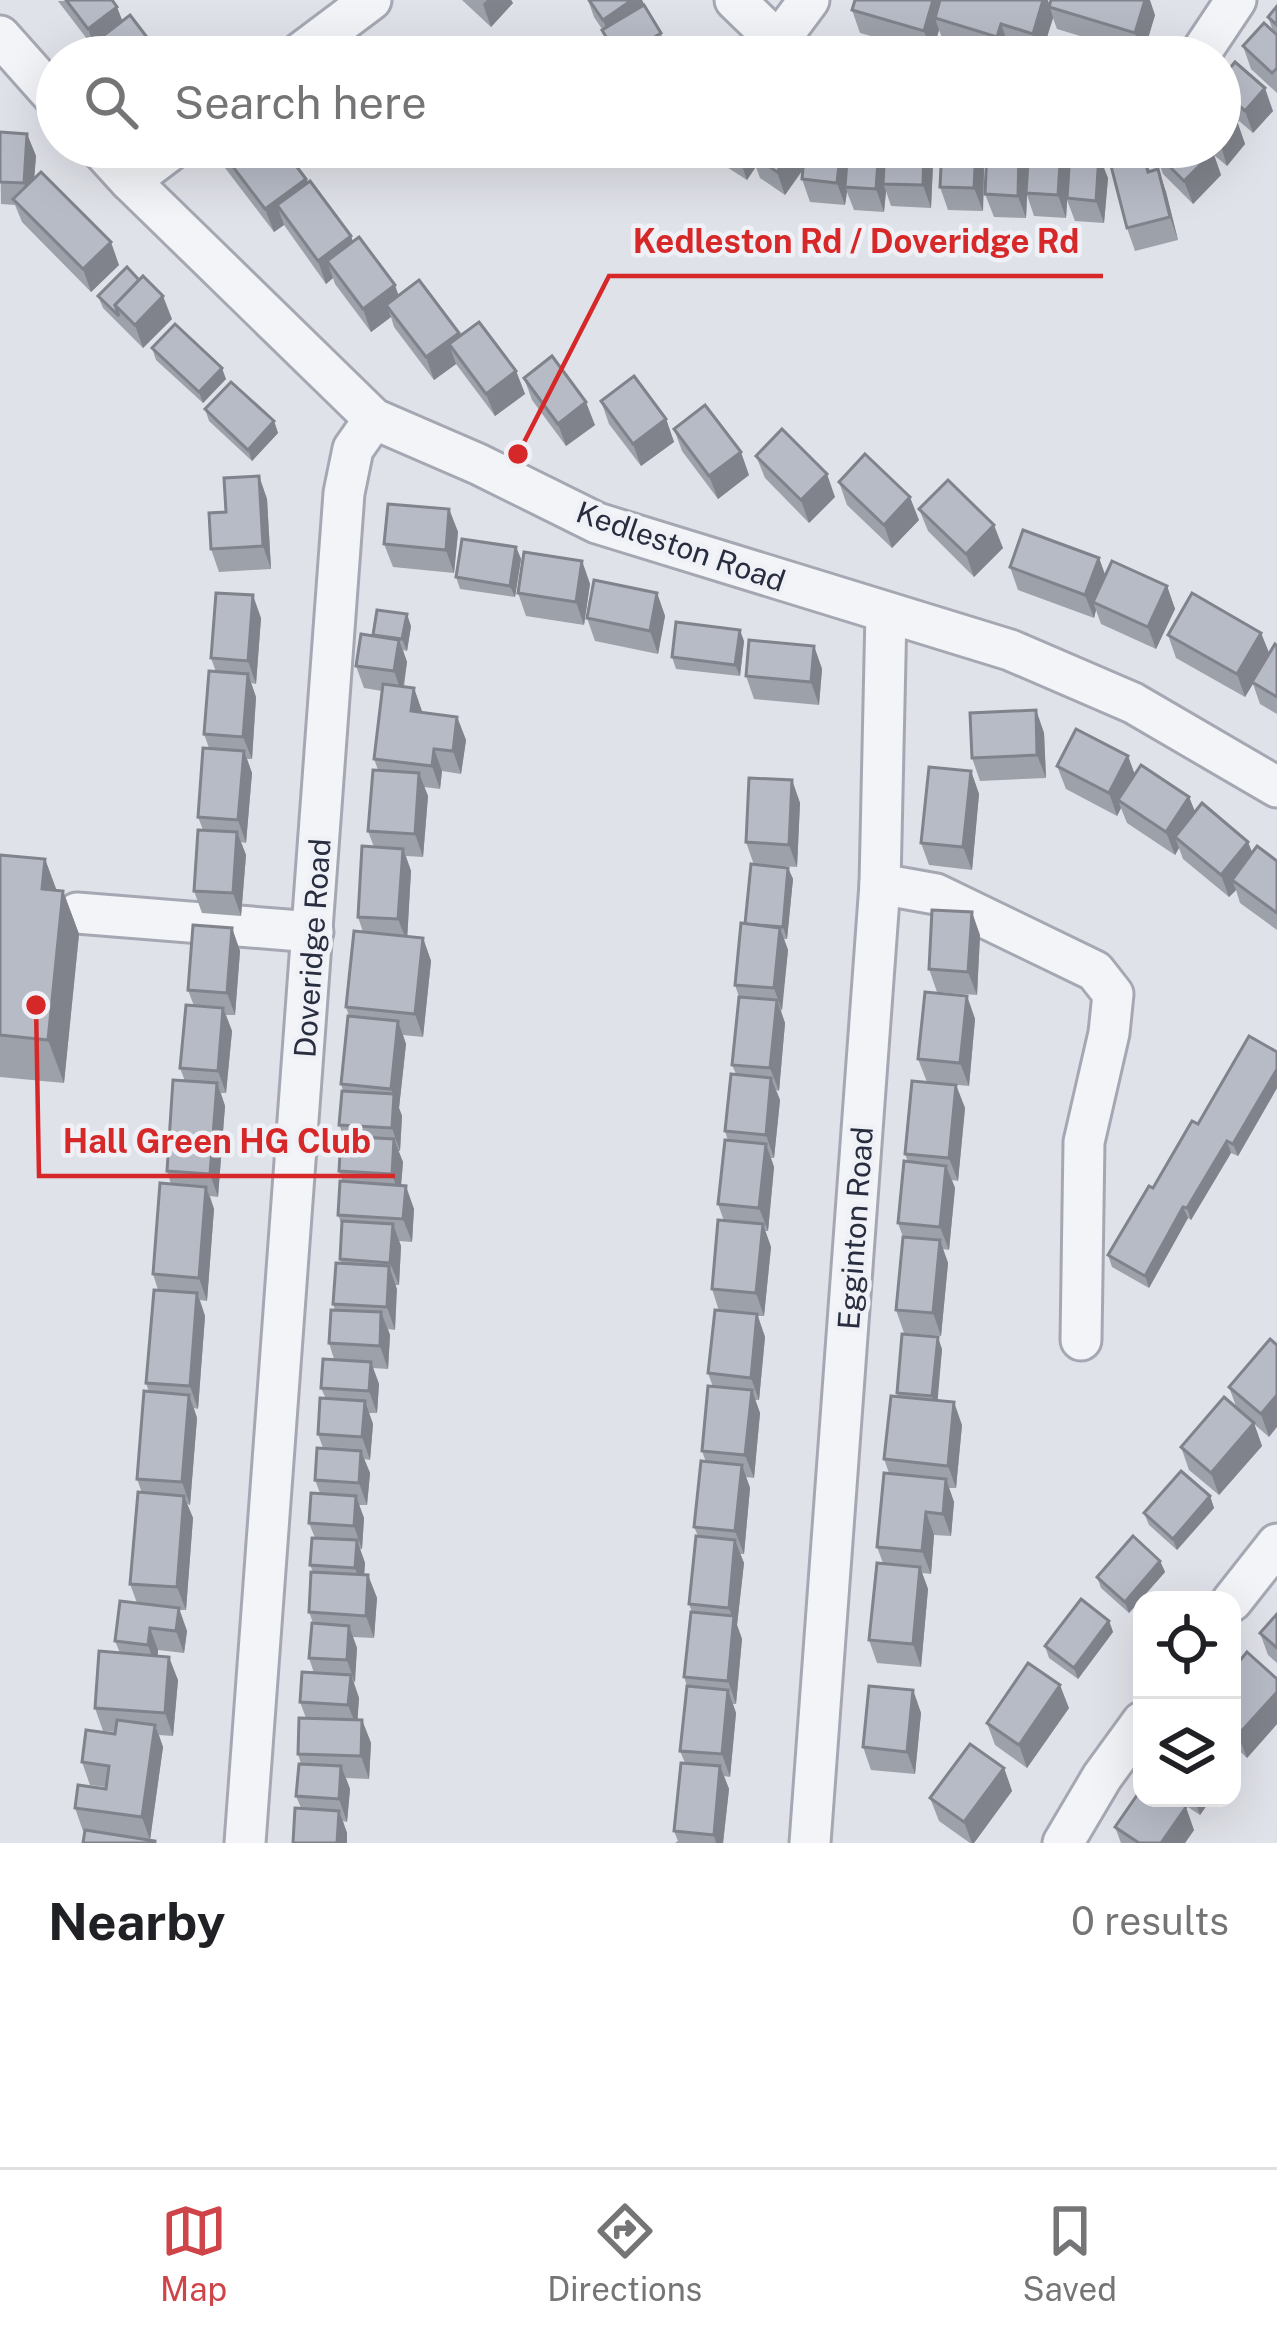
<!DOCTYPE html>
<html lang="en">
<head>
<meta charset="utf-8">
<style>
  :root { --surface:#fff; --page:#f6f6f6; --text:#202124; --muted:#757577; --line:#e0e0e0; --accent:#cf4448 }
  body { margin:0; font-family:"Public Sans",sans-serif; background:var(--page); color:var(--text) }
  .controls { position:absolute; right:36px; bottom:36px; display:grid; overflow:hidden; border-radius:24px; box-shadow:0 12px 48px #0002 }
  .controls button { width:108px; height:108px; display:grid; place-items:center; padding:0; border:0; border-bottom:3px solid var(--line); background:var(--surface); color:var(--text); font:60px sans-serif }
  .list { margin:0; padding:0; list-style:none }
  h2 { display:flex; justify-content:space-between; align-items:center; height:156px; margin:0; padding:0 48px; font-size:51px }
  h2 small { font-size:39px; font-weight:400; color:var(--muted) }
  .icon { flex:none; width:66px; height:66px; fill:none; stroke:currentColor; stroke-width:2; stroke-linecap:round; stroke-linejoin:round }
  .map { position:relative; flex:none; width:1277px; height:1843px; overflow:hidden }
  .search { position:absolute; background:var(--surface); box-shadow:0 12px 48px #0002; left:36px; right:36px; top:36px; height:132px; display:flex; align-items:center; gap:30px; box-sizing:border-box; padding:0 42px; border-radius:66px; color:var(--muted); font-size:45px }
  .sheet { height:324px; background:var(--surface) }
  nav { display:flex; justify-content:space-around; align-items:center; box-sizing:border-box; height:168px; border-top:3px solid var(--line); background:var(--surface); font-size:33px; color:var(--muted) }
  nav a { display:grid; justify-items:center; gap:6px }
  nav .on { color:var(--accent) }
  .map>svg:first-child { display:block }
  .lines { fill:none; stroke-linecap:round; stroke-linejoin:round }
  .minor-casing { stroke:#a5a8b3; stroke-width:45 }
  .minor { stroke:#f3f4f7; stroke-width:39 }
  .wall { fill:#9da1aa }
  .shaded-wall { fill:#80838b }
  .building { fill:#b7bbc6; stroke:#80838b; stroke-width:3 }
  .labels { text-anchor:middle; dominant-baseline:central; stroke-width:9; stroke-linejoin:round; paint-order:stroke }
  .street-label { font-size:30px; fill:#282e40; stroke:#eff1f6 }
  .leader { fill:none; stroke:#d62828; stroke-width:4.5 }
  .callout-dot { fill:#d62828; stroke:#eff1f6; stroke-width:4.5 }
  .callout-label { font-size:33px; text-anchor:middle; font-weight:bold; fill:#d62828; stroke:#eff1f6; stroke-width:9; stroke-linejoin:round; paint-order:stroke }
</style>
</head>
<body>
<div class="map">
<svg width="1277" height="1843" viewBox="0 0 1277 1843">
  <rect width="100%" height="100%" fill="#e0e2e9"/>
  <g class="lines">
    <defs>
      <g id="minor">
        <path d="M 735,0 L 794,57"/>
        <path d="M 0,36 L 57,100"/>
        <path d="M 777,43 L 809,0"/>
        <path d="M 295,57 L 371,0"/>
        <path d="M 1198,57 L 1236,0"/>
        <path d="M 99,147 L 130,181 L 374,419 L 478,464 L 597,523 L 1010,650 L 1133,703 L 1277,787"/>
        <path d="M 130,181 L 175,147"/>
        <path d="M 880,884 L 936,894 L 1095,971 L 1113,994 L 1109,1033 L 1084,1142 L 1081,1340"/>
        <path d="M 77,913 L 313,932"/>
        <path d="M 1232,1601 L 1277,1544"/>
        <path d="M 245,1843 L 344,493 L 353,449 L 374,419"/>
        <path d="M 810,1843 L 880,884 L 886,613"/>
        <path d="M 1063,1843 L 1102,1777 L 1142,1722"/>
      </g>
    </defs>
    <use href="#minor" class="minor-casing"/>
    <use href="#minor" class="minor"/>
  </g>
  <g class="wall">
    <path d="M 112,0 L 122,21 L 162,57 L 105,57 L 102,48 L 97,52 L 58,1 Z"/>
    <path d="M 462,0 L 511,0 L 513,3 L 491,27 Z"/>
    <path d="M 588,0 L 642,0 L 661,33 L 667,50 L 673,57 L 613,57 L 602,29 L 594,17 Z"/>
    <path d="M 1050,4 L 1155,15 L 1143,55 L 1057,29 L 1053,18 L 1041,56 L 1009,46 L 1006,57 L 996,57 L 943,40 L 939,30 L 932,53 L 860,33 L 852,10 Z"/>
    <path d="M 1277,6 L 1277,93 L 1251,69 L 1243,46 L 1273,31 L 1268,17 Z"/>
    <path d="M 1220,80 L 1273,111 L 1253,133 L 1224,108 L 1220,97 Z"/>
    <path d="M 1220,107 L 1237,121 L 1245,144 L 1227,166 L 1214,155 L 1221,175 L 1193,204 L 1163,174 L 1155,152 L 1159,147 L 1220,147 Z"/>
    <path d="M 0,132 L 27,134 L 36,156 L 34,179 L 119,265 L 91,292 L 22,222 L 15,205 L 1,204 Z"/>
    <path d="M 216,147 L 282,147 L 353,241 L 399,295 L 516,371 L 525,394 L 495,416 L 456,364 L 434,380 L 394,327 L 391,317 L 371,332 L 335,284 L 333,278 L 326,284 L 284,225 L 274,232 L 222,164 Z"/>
    <path d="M 682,147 L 846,147 L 848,153 L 884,161 L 885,147 L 927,147 L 933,164 L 931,208 L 891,206 L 886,191 L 884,212 L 854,210 L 847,192 L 845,205 L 810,202 L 802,179 L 803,170 L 785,195 L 760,178 L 756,167 L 747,180 L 722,164 L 718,153 L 708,166 Z"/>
    <path d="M 1061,148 L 1069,171 L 1108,178 L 1104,223 L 1075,221 L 1067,200 L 1066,218 L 1034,216 L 1027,195 L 1026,218 L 994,217 L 985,194 L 1019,150 L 1028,173 Z"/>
    <path d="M 1142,150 L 1150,171 L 1158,169 L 1166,192 L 1178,240 L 1135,251 L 1127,228 Z"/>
    <path d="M 984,167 L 983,211 L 948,210 L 940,187 Z"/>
    <path d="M 139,280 L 172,319 L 143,348 L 103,308 L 98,296 Z"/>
    <path d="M 152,348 L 226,379 L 203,403 L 156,360 Z"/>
    <path d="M 524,378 L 595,425 L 566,446 L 532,400 Z"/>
    <path d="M 601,401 L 666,419 L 674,442 L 641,466 L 609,424 Z"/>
    <path d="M 205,409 L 274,421 L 278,433 L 252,461 L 209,421 Z"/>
    <path d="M 674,429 L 749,475 L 718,499 L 682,451 Z"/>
    <path d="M 756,456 L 835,497 L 809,523 L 765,478 Z"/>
    <path d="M 259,476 L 267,499 L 271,569 L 219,572 L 211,549 L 226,512 Z"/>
    <path d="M 839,482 L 919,520 L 892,548 L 847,505 Z"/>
    <path d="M 449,509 L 458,532 L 454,573 L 393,567 L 384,544 Z"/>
    <path d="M 919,509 L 1003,548 L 974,577 L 928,531 Z"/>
    <path d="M 516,547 L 521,559 L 515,597 L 460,589 L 456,577 Z"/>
    <path d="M 1099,558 L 1105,575 L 1167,586 L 1175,609 L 1156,649 L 1101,624 L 1096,610 L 1094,618 L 1018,590 L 1010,567 Z"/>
    <path d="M 582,561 L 590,584 L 584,625 L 526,616 L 518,593 Z"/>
    <path d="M 657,593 L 665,616 L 658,654 L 595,641 L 587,618 Z"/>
    <path d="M 261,618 L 256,684 L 251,683 L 256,697 L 252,759 L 247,759 L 252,773 L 246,843 L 241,842 L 246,855 L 241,916 L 202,913 L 194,891 L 203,830 L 198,817 L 209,748 L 204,734 L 216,672 L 211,658 Z"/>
    <path d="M 411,626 L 407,651 L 403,650 L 407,662 L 404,687 L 414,688 L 422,713 L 457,717 L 466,740 L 461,774 L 442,771 L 440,789 L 424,787 L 428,796 L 423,857 L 406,856 L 411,871 L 407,937 L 423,938 L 431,961 L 423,1037 L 403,1035 L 406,1044 L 399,1108 L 402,1116 L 400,1151 L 398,1151 L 403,1162 L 401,1186 L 414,1209 L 412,1242 L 399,1241 L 401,1246 L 399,1285 L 396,1285 L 395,1330 L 388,1329 L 390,1335 L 388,1369 L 373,1368 L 379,1384 L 377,1413 L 369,1413 L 373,1424 L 370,1460 L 364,1459 L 370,1473 L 367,1505 L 359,1505 L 364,1518 L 362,1549 L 360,1549 L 365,1563 L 364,1575 L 368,1575 L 377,1598 L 374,1638 L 353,1637 L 357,1648 L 354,1683 L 359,1698 L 357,1720 L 362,1720 L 371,1743 L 369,1779 L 346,1778 L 350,1789 L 347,1822 L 343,1821 L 347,1833 L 347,1843 L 293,1843 L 301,1808 L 296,1796 L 301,1764 L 298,1754 L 306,1718 L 300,1702 L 314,1673 L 309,1658 L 313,1623 L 309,1612 L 313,1572 L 310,1565 L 315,1538 L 309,1523 L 320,1493 L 315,1480 L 323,1448 L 318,1434 L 326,1399 L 321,1388 L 334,1359 L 329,1343 L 335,1310 L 333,1304 L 341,1264 L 340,1259 L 342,1225 L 338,1215 L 343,1182 L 339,1171 L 344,1136 L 339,1125 L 343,1091 L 341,1084 L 349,1016 L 346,1007 L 363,932 L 358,917 L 374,847 L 368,831 L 378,770 L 374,759 L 382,691 L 364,688 L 356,666 L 374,636 Z"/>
    <path d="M 1261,633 L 1269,654 L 1277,646 L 1277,714 L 1260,704 L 1253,684 L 1245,697 L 1176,658 L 1168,635 Z"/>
    <path d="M 744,641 L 740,676 L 676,669 L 672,657 Z"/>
    <path d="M 814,646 L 822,669 L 819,705 L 754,699 L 746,676 Z"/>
    <path d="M 1036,710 L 1044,733 L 1046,778 L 980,781 L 972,758 Z"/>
    <path d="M 1128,756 L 1135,775 L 1189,797 L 1195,812 L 1252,853 L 1277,861 L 1277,930 L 1240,903 L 1236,890 L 1229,897 L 1183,859 L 1179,848 L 1175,855 L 1127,823 L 1121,808 L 1117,816 L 1066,789 L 1057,766 Z"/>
    <path d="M 971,771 L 979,794 L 972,870 L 929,865 L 921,843 Z"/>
    <path d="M 792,780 L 800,803 L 797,867 L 760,865 L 788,868 L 793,879 L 787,939 L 784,939 L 788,950 L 781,1011 L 785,1023 L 779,1091 L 776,1090 L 780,1100 L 774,1158 L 771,1158 L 774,1167 L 768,1231 L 765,1231 L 771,1247 L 764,1316 L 758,1316 L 765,1337 L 759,1400 L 755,1400 L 760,1413 L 754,1478 L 746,1477 L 750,1488 L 744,1554 L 740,1554 L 744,1563 L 737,1625 L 742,1639 L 736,1704 L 733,1704 L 736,1713 L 730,1777 L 724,1776 L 729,1789 L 723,1843 L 675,1843 L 678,1841 L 674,1831 L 685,1763 L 680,1751 L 687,1686 L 684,1677 L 692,1612 L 689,1604 L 698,1536 L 694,1527 L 706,1462 L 702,1451 L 713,1387 L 708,1373 L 719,1311 L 712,1289 L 724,1221 L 718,1204 L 728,1141 L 725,1131 L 736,1074 L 732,1065 L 739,997 L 735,985 L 754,865 L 746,842 Z"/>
    <path d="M 0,855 L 45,859 L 56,890 L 63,891 L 79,934 L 64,1083 L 0,1077 Z"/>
    <path d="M 232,928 L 240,951 L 235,1015 L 226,1015 L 232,1031 L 226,1093 L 221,1093 L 225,1106 L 218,1197 L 210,1196 L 214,1209 L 207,1301 L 200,1300 L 205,1316 L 198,1409 L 194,1408 L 197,1418 L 190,1505 L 187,1504 L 193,1518 L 186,1610 L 179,1610 L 187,1631 L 184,1653 L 158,1650 L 158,1656 L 178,1680 L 173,1736 L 159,1735 L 163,1747 L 150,1840 L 83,1831 L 75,1808 L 106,1789 L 106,1787 L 90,1785 L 82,1762 L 115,1734 L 116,1732 L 103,1731 L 95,1708 L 120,1653 L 115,1641 L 137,1603 L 130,1584 L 142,1493 L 137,1479 L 149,1392 L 146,1383 L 158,1290 L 153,1274 L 171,1184 L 167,1171 L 185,1081 L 180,1068 L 194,1006 L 188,990 Z"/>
    <path d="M 980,935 L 977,995 L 937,992 L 929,969 Z"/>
    <path d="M 967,996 L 975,1019 L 969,1086 L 927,1082 L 918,1059 Z"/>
    <path d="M 1277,1052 L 1277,1088 L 1238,1156 L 1231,1153 L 1191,1220 L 1188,1218 L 1149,1288 L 1112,1267 L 1108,1255 L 1153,1188 L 1198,1124 Z"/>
    <path d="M 956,1085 L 965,1108 L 958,1181 L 952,1180 L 955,1188 L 949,1250 L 943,1249 L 948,1263 L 941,1336 L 904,1333 L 896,1310 L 903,1237 L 898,1223 L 908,1162 L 905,1154 Z"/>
    <path d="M 1277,1345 L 1269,1437 L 1254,1424 L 1262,1446 L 1219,1495 L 1189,1470 L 1181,1447 L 1237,1409 L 1229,1387 Z"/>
    <path d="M 942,1349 L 937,1400 L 962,1425 L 956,1488 L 949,1488 L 954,1502 L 951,1536 L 934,1535 L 931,1574 L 922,1573 L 928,1589 L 921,1667 L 877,1663 L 869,1640 L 883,1563 L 877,1547 L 889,1473 L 884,1459 L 898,1396 L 897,1393 Z"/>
    <path d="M 1210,1496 L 1214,1508 L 1177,1550 L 1149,1525 L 1144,1513 Z"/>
    <path d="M 1160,1561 L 1165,1572 L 1129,1613 L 1101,1588 L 1097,1577 Z"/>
    <path d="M 1277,1614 L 1277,1663 L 1268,1655 L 1260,1633 Z"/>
    <path d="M 1109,1621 L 1113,1632 L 1078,1679 L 1049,1658 L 1045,1646 Z"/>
    <path d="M 1232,1670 L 1277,1679 L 1277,1724 L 1247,1758 L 1232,1744 Z"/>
    <path d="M 913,1690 L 921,1713 L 915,1774 L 871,1770 L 863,1747 Z"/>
    <path d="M 1069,1708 L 1027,1768 L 995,1745 L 987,1723 Z"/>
    <path d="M 1004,1768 L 1012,1791 L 974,1843 L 970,1843 L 939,1821 L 930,1798 Z"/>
    <path d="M 1174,1798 L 1212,1798 L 1200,1815 Z"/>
    <path d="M 1115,1827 L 1194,1830 L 1185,1843 L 1121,1843 Z"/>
  </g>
  <g class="shaded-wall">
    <path d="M 487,0 L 511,0 L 513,3 L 491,27 L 483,4 Z"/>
    <path d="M 632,0 L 642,0 L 648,17 L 612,43 L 603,20 Z"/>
    <path d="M 933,0 L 942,0 L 935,18 L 939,30 L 932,53 L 924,31 Z"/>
    <path d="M 1043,0 L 1048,0 L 1053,18 L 1041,56 L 1033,34 Z"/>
    <path d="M 1145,0 L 1150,0 L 1155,15 L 1143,55 L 1135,33 Z"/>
    <path d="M 117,7 L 126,30 L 99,39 L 102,48 L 97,52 L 88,29 Z"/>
    <path d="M 1001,24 L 1009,46 L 1006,57 L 1004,57 L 997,37 Z"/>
    <path d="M 1265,88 L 1273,111 L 1253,133 L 1245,111 Z"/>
    <path d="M 1237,121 L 1245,144 L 1227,166 L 1220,142 Z"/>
    <path d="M 27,134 L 36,156 L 32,206 L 24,183 Z"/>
    <path d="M 701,147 L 716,147 L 718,153 L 708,166 Z"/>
    <path d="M 746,147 L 768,147 L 752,155 L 756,166 L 747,180 L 739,157 Z"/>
    <path d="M 794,147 L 812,147 L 814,153 L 785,195 L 777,172 Z"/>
    <path d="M 841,147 L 846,147 L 850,160 L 845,187 L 847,191 L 845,205 L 837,183 Z"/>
    <path d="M 879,147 L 887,170 L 883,184 L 886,191 L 884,212 L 876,189 Z"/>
    <path d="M 924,147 L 927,147 L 933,164 L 931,208 L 923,185 Z"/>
    <path d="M 976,147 L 984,167 L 983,211 L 974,188 Z"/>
    <path d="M 1061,148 L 1069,171 L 1066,218 L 1058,195 Z"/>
    <path d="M 1019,150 L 1028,173 L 1026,218 L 1018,196 Z"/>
    <path d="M 1213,152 L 1221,175 L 1193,204 L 1184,181 Z"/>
    <path d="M 1099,155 L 1108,178 L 1104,223 L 1096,201 Z"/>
    <path d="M 1158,169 L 1166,192 L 1178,240 L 1170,217 Z"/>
    <path d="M 306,179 L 314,202 L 277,205 L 284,225 L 274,232 L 265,209 Z"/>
    <path d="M 351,236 L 359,259 L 327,261 L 333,278 L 326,284 L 318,261 Z"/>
    <path d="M 111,242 L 119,265 L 91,292 L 83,269 Z"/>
    <path d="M 395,285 L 403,308 L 386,305 L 391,317 L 371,332 L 363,309 Z"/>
    <path d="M 163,296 L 172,319 L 143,348 L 135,325 Z"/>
    <path d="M 459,333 L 467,355 L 449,344 L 456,364 L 434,380 L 426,357 Z"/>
    <path d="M 222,368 L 226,379 L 203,403 L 199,392 Z"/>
    <path d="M 516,371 L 525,394 L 495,416 L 486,394 Z"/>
    <path d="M 586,402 L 595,425 L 566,446 L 558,424 Z"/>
    <path d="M 666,419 L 674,442 L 641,466 L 633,444 Z"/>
    <path d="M 274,421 L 278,433 L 252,461 L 248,450 Z"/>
    <path d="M 741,452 L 749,475 L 718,499 L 709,476 Z"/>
    <path d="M 827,474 L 835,497 L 809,523 L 801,500 Z"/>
    <path d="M 259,476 L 267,499 L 271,569 L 263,546 Z"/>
    <path d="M 910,497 L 919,520 L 892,548 L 884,525 Z"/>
    <path d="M 449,509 L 458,532 L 454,573 L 446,550 Z"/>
    <path d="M 994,525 L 1003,548 L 974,577 L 966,554 Z"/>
    <path d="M 516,547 L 521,559 L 515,597 L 510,586 Z"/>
    <path d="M 1099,558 L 1107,580 L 1093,602 L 1096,610 L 1094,618 L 1085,595 Z"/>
    <path d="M 582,561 L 590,584 L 584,625 L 576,602 Z"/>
    <path d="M 1167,586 L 1175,609 L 1156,649 L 1148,627 Z"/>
    <path d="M 657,593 L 665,616 L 658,654 L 650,631 Z"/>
    <path d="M 253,595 L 261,618 L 256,684 L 248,661 Z"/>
    <path d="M 407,614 L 411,626 L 407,651 L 402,639 Z"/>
    <path d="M 740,630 L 744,641 L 740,676 L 735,665 Z"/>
    <path d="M 1261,633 L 1270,655 L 1245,697 L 1237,674 Z"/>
    <path d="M 399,640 L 407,662 L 402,694 L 394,671 Z"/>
    <path d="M 814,646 L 822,669 L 819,705 L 811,682 Z"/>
    <path d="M 248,674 L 256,697 L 252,759 L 243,737 Z"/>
    <path d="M 414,688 L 422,711 L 419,734 L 411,711 Z"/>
    <path d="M 1036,710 L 1044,733 L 1046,778 L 1037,755 Z"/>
    <path d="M 457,717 L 466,740 L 461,774 L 453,751 Z"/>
    <path d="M 434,749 L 442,771 L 440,789 L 432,766 Z"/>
    <path d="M 244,751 L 252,773 L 246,843 L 238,820 Z"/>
    <path d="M 1128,756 L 1136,778 L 1118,800 L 1121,808 L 1117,816 L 1109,793 Z"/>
    <path d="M 971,771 L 979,794 L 972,870 L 963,847 Z"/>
    <path d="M 419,773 L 428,796 L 423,857 L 415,834 Z"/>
    <path d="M 792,780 L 800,803 L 797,867 L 789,845 Z"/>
    <path d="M 1189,797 L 1198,819 L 1175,837 L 1179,848 L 1175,855 L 1166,832 Z"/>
    <path d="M 237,832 L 246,855 L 241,916 L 233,893 Z"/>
    <path d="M 1248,842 L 1257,864 L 1232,880 L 1236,890 L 1229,897 L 1221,875 Z"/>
    <path d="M 403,849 L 411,871 L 407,942 L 398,919 Z"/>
    <path d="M 45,859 L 61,902 L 42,889 Z"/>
    <path d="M 788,868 L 793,879 L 787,939 L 783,927 Z"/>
    <path d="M 63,891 L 79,934 L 64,1083 L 48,1040 Z"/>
    <path d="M 972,912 L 980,935 L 977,995 L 968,972 Z"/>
    <path d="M 232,928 L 240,951 L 235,1015 L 227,993 Z"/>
    <path d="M 780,928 L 788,950 L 782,1011 L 774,988 Z"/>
    <path d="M 423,938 L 431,961 L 423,1037 L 415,1014 Z"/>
    <path d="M 967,996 L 975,1019 L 969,1086 L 960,1063 Z"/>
    <path d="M 777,1000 L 785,1023 L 779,1091 L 770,1068 Z"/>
    <path d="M 223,1008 L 232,1031 L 226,1093 L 218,1071 Z"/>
    <path d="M 398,1021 L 406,1044 L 399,1108 L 402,1116 L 400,1151 L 392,1128 L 394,1098 L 391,1089 Z"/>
    <path d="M 1277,1069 L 1277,1088 L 1238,1156 L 1233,1144 Z"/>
    <path d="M 771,1078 L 780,1100 L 774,1158 L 766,1135 Z"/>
    <path d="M 217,1083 L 225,1106 L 218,1197 L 210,1174 Z"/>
    <path d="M 956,1085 L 965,1108 L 958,1181 L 949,1158 Z"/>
    <path d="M 394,1139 L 403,1162 L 400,1197 L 392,1174 Z"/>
    <path d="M 1227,1141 L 1231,1153 L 1191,1220 L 1187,1208 Z"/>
    <path d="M 766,1144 L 774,1167 L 768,1231 L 759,1208 Z"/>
    <path d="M 946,1166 L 955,1188 L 949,1250 L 940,1227 Z"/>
    <path d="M 406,1186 L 414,1209 L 412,1242 L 403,1219 Z"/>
    <path d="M 206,1187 L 214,1209 L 207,1301 L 199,1278 Z"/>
    <path d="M 1183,1207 L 1188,1218 L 1149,1288 L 1145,1276 Z"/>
    <path d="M 393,1224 L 401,1246 L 399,1285 L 390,1263 Z"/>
    <path d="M 763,1224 L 771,1247 L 764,1316 L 756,1293 Z"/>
    <path d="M 940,1240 L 948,1263 L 941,1336 L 933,1313 Z"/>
    <path d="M 389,1266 L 397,1289 L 395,1330 L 387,1307 Z"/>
    <path d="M 197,1293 L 205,1316 L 198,1409 L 190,1386 Z"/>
    <path d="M 381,1312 L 390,1335 L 388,1369 L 380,1346 Z"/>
    <path d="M 757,1314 L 765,1337 L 759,1400 L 751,1378 Z"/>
    <path d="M 938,1337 L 942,1349 L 937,1408 L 932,1396 Z"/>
    <path d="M 371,1362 L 379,1384 L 377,1413 L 369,1391 Z"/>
    <path d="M 752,1390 L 760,1413 L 754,1478 L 745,1455 Z"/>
    <path d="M 189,1395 L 197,1418 L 190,1505 L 182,1482 Z"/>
    <path d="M 1277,1395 L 1277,1427 L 1269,1437 L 1261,1414 Z"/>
    <path d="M 365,1401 L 373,1424 L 370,1460 L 362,1437 Z"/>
    <path d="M 954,1402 L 962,1425 L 956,1488 L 948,1466 Z"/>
    <path d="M 1254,1423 L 1262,1446 L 1219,1495 L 1211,1473 Z"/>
    <path d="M 361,1451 L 370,1473 L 367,1505 L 359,1483 Z"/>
    <path d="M 742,1465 L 750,1488 L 744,1554 L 735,1531 Z"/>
    <path d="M 946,1479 L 954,1502 L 951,1536 L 943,1514 Z"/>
    <path d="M 184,1496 L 193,1518 L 186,1610 L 177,1587 Z"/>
    <path d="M 356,1496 L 364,1518 L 362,1549 L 354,1526 Z"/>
    <path d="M 1210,1496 L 1214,1508 L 1177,1550 L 1173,1539 Z"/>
    <path d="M 926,1512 L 934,1535 L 931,1574 L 922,1551 Z"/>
    <path d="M 357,1540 L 365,1563 L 363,1590 L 355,1568 Z"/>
    <path d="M 735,1540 L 744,1563 L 737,1625 L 742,1639 L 736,1704 L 728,1681 L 734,1622 L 729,1608 Z"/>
    <path d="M 1160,1561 L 1165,1572 L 1129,1613 L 1125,1602 Z"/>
    <path d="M 920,1567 L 928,1589 L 921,1667 L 913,1644 Z"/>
    <path d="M 368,1575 L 377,1598 L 374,1638 L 366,1616 Z"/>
    <path d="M 179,1608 L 187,1631 L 184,1653 L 176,1631 Z"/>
    <path d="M 1109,1621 L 1113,1632 L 1078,1679 L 1074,1668 Z"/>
    <path d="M 349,1626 L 357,1648 L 355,1683 L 347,1660 Z"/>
    <path d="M 150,1628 L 158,1650 L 156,1668 L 148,1645 Z"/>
    <path d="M 169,1657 L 178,1680 L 173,1736 L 165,1713 Z"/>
    <path d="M 351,1675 L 359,1698 L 357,1728 L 348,1705 Z"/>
    <path d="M 1060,1685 L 1069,1708 L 1027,1768 L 1019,1745 Z"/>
    <path d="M 728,1690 L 736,1713 L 730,1777 L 722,1754 Z"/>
    <path d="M 913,1690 L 921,1713 L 915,1774 L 907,1752 Z"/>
    <path d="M 1277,1692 L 1277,1724 L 1247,1758 L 1238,1735 Z"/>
    <path d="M 362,1720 L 371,1743 L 369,1779 L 361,1756 Z"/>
    <path d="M 155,1725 L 163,1747 L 150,1840 L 142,1817 Z"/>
    <path d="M 341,1766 L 350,1789 L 347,1822 L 339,1799 Z"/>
    <path d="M 720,1766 L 729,1789 L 723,1843 L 716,1843 L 714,1835 Z"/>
    <path d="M 1004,1768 L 1012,1791 L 974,1843 L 972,1843 L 964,1822 Z"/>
    <path d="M 1194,1798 L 1212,1798 L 1200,1815 Z"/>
    <path d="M 1186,1807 L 1194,1830 L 1185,1843 L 1161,1843 Z"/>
    <path d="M 339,1811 L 347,1833 L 347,1843 L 337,1843 Z"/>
  </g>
  <g class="building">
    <path d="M 66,0 L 112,0 L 117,7 L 88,29 Z"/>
    <path d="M 589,0 L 632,0 L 603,20 Z"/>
    <path d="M 855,0 L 933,0 L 924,31 L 852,10 Z"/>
    <path d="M 940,0 L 1043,0 L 1033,34 L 1001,24 L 997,37 L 935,18 Z"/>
    <path d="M 1051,0 L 1145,0 L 1135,33 L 1049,7 Z"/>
    <path d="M 644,5 L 661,33 L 622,57 L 618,57 L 602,30 Z"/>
    <path d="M 1277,6 L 1277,25 L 1268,17 Z"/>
    <path d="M 130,15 L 162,57 L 112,57 L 99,39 Z"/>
    <path d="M 1264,23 L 1277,35 L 1277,68 L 1272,73 L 1243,46 Z"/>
    <path d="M 660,41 L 673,57 L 640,57 Z"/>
    <path d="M 1235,62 L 1265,88 L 1245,111 L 1220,89 L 1220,80 Z"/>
    <path d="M 1220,107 L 1237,121 L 1220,142 Z"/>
    <path d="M 0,132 L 27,134 L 24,183 L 0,182 Z"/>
    <path d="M 218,147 L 282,147 L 306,179 L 265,209 Z"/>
    <path d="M 723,147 L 746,147 L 739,157 Z"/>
    <path d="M 757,147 L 794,147 L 777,172 L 752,155 Z"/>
    <path d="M 805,147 L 841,147 L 837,183 L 802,179 Z"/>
    <path d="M 848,147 L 879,147 L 876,189 L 845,187 Z"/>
    <path d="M 885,147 L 924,147 L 923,185 L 883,184 Z"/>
    <path d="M 942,147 L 976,147 L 974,188 L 940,187 Z"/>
    <path d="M 1029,147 L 1061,148 L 1058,195 L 1026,193 Z"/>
    <path d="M 1159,147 L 1208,147 L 1213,152 L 1184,181 L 1155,152 Z"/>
    <path d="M 987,149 L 1019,150 L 1018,196 L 985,194 Z"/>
    <path d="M 1142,150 L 1148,172 L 1158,169 L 1170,217 L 1127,228 L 1109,158 Z"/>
    <path d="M 1070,153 L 1099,155 L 1096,201 L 1067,198 Z"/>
    <path d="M 41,172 L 111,242 L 83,269 L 13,199 Z"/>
    <path d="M 310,181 L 351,236 L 318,261 L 277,205 Z"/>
    <path d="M 359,237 L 395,285 L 363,309 L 327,261 Z"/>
    <path d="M 127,267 L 139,280 L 115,305 L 119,316 L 98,296 Z"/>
    <path d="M 143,276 L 163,296 L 135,325 L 115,305 Z"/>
    <path d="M 419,280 L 459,333 L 426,357 L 386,305 Z"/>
    <path d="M 479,322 L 516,371 L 486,394 L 449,344 Z"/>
    <path d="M 175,324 L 222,368 L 199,392 L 152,348 Z"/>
    <path d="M 552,356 L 586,402 L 558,424 L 524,378 Z"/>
    <path d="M 634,376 L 666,419 L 633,444 L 601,401 Z"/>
    <path d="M 231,382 L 274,421 L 248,450 L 205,409 Z"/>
    <path d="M 705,405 L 741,452 L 709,476 L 674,429 Z"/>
    <path d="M 782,429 L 827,474 L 801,500 L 756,456 Z"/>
    <path d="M 865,454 L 910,497 L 884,525 L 839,482 Z"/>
    <path d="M 259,476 L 263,546 L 211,549 L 209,513 L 226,512 L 224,478 Z"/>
    <path d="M 948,480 L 994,525 L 966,554 L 919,509 Z"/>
    <path d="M 388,504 L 449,509 L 446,550 L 384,544 Z"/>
    <path d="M 1023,530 L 1099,558 L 1085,595 L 1010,567 Z"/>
    <path d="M 462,539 L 516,547 L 510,586 L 456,577 Z"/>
    <path d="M 524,552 L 582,561 L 576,602 L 518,593 Z"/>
    <path d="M 1112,561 L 1167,586 L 1148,627 L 1093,602 Z"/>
    <path d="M 594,580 L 657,593 L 650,631 L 587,618 Z"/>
    <path d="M 216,593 L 253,595 L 248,661 L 211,658 Z"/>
    <path d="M 1192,593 L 1261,633 L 1237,674 L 1168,635 Z"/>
    <path d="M 377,610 L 407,614 L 402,639 L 373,635 Z"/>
    <path d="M 676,622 L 740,630 L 735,665 L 672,657 Z"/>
    <path d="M 361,634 L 399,640 L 394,671 L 356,666 Z"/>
    <path d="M 749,640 L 814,646 L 811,682 L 746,676 Z"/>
    <path d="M 1275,644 L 1277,646 L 1277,697 L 1252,682 Z"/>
    <path d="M 209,671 L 248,674 L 243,737 L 204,734 Z"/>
    <path d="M 383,684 L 414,688 L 411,711 L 457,717 L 453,751 L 434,749 L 432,766 L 374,759 Z"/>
    <path d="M 1036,710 L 1037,755 L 972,758 L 970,713 Z"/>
    <path d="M 1076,729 L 1128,756 L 1109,793 L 1057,766 Z"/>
    <path d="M 203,748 L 244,751 L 238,820 L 198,817 Z"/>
    <path d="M 1141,765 L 1189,797 L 1166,832 L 1118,800 Z"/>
    <path d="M 929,767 L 971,771 L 963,847 L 921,843 Z"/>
    <path d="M 373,770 L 419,773 L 415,834 L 368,831 Z"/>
    <path d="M 749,778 L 792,780 L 789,845 L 746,842 Z"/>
    <path d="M 1202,803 L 1248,842 L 1221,875 L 1175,837 Z"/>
    <path d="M 198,830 L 237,832 L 233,893 L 194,891 Z"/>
    <path d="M 362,846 L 403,849 L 398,919 L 358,917 Z"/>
    <path d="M 1257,846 L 1277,861 L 1277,913 L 1232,880 Z"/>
    <path d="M 0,855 L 45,859 L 42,889 L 63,891 L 48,1040 L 0,1035 Z"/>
    <path d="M 751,864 L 788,868 L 783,927 L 745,924 Z"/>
    <path d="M 932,910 L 972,912 L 968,972 L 929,969 Z"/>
    <path d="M 741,923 L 780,928 L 774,988 L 735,985 Z"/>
    <path d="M 193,925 L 232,928 L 227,993 L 188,990 Z"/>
    <path d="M 354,931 L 423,938 L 415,1014 L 346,1007 Z"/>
    <path d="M 925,992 L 967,996 L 960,1063 L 918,1059 Z"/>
    <path d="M 739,997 L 777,1000 L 770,1068 L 732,1065 Z"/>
    <path d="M 186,1005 L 223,1008 L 218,1071 L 180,1068 Z"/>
    <path d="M 348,1016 L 398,1021 L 391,1089 L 341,1084 Z"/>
    <path d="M 1249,1036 L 1277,1052 L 1277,1069 L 1233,1144 L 1227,1141 L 1187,1208 L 1183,1207 L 1145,1276 L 1108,1255 L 1149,1186 L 1153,1188 L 1192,1121 L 1198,1124 Z"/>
    <path d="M 731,1074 L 771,1078 L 766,1135 L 725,1131 Z"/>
    <path d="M 173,1080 L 217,1083 L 210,1174 L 167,1171 Z"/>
    <path d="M 912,1081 L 956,1085 L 949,1158 L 905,1154 Z"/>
    <path d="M 342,1091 L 394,1094 L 392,1128 L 339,1125 Z"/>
    <path d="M 341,1136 L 394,1139 L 392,1174 L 339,1171 Z"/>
    <path d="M 725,1140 L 766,1144 L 759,1208 L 718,1204 Z"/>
    <path d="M 904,1161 L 946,1166 L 940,1227 L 898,1223 Z"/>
    <path d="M 340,1181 L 406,1186 L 403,1219 L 338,1215 Z"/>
    <path d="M 160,1183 L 206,1187 L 199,1278 L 153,1274 Z"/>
    <path d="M 718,1220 L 763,1224 L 756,1293 L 712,1289 Z"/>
    <path d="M 342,1221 L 393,1224 L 390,1263 L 340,1259 Z"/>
    <path d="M 903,1237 L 940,1240 L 933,1313 L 896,1310 Z"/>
    <path d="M 336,1263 L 389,1266 L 387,1307 L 333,1304 Z"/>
    <path d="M 154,1290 L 197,1293 L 190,1386 L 146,1383 Z"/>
    <path d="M 331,1310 L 381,1312 L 380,1346 L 329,1343 Z"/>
    <path d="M 715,1310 L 757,1314 L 751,1378 L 708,1373 Z"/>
    <path d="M 902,1334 L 938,1337 L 932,1396 L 897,1393 Z"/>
    <path d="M 1270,1339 L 1277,1345 L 1277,1395 L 1261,1414 L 1229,1387 Z"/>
    <path d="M 323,1359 L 371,1362 L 369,1391 L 321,1388 Z"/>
    <path d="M 708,1386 L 752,1390 L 745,1455 L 702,1451 Z"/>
    <path d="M 144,1391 L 189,1395 L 182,1482 L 137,1479 Z"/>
    <path d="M 891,1396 L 954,1402 L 948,1466 L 884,1459 Z"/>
    <path d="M 1224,1397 L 1254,1423 L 1211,1473 L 1181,1447 Z"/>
    <path d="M 320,1398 L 365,1401 L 362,1437 L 318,1434 Z"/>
    <path d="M 317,1448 L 361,1451 L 359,1483 L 315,1480 Z"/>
    <path d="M 701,1461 L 742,1465 L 735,1531 L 694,1527 Z"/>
    <path d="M 1181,1471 L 1210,1496 L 1173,1539 L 1144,1513 Z"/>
    <path d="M 884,1473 L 946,1479 L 943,1514 L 926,1512 L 922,1551 L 877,1547 Z"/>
    <path d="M 138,1492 L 184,1496 L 177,1587 L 130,1584 Z"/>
    <path d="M 311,1493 L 356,1496 L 354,1526 L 309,1523 Z"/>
    <path d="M 696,1536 L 735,1540 L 729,1608 L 689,1604 Z"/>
    <path d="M 1133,1536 L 1160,1561 L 1125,1602 L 1097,1577 Z"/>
    <path d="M 312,1538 L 357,1540 L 355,1568 L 310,1565 Z"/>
    <path d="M 877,1563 L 920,1567 L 913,1644 L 869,1640 Z"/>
    <path d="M 311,1572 L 368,1575 L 366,1616 L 309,1612 Z"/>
    <path d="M 1081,1599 L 1109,1621 L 1074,1668 L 1045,1646 Z"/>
    <path d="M 120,1601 L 179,1608 L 176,1631 L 150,1628 L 148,1645 L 115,1641 Z"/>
    <path d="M 691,1612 L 734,1616 L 728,1681 L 684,1677 Z"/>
    <path d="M 1277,1614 L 1277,1648 L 1260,1633 Z"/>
    <path d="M 312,1623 L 349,1626 L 347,1660 L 309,1658 Z"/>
    <path d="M 99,1651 L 169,1657 L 165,1713 L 95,1708 Z"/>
    <path d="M 1247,1652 L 1277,1679 L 1277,1692 L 1238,1735 L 1232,1729 L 1232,1670 Z"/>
    <path d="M 1028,1663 L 1060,1685 L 1019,1745 L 987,1723 Z"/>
    <path d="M 302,1672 L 351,1675 L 348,1705 L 300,1702 Z"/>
    <path d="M 687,1686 L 728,1690 L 722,1754 L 680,1751 Z"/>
    <path d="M 869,1686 L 913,1690 L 907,1752 L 863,1747 Z"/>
    <path d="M 299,1718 L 362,1720 L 361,1756 L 298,1754 Z"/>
    <path d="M 117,1720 L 155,1725 L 142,1817 L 75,1808 L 78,1785 L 106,1789 L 109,1766 L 82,1762 L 86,1730 L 115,1734 Z"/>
    <path d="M 970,1744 L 1004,1768 L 964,1822 L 930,1798 Z"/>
    <path d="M 681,1763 L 720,1766 L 714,1835 L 674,1831 Z"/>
    <path d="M 299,1764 L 341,1766 L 339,1799 L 296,1796 Z"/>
    <path d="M 1142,1788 L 1142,1798 L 1173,1798 L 1186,1807 L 1161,1843 L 1139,1843 L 1115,1827 Z"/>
    <path d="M 295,1808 L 339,1811 L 337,1843 L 293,1843 Z"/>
    <path d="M 85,1830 L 155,1841 L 155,1843 L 83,1843 Z"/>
  </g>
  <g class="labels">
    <g class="street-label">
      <text transform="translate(681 546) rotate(19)">Kedleston Road</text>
      <text transform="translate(312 948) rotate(-86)">Doveridge Road</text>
      <text transform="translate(855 1228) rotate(-86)">Egginton Road</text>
    </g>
  </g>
  <path class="leader" d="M518 454L609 276H1103M36 1005L39 1176H395"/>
  <g class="callout-dot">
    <circle cx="518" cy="454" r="12"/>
    <circle cx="36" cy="1005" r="12"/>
  </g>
  <g class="callout-label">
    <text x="856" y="253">Kedleston Rd / Doveridge Rd</text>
    <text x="217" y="1153">Hall Green HG Club</text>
  </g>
</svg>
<div class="controls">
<button><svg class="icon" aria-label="locate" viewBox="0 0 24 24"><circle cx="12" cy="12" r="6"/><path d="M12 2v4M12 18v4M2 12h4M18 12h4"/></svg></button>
<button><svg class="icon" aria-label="layers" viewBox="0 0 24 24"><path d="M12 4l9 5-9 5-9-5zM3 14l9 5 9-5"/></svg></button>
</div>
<div class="search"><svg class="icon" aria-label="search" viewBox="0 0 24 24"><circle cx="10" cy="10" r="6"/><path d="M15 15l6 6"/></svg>Search here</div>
</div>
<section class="sheet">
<h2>Nearby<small>0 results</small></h2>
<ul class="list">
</ul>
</section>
<nav>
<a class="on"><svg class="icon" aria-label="map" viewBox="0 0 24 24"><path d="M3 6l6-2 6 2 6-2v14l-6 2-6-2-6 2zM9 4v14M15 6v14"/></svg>Map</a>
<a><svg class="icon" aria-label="directions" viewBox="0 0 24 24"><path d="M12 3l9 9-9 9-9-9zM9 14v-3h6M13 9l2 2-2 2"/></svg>Directions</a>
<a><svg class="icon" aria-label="saved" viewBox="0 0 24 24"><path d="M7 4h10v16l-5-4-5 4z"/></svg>Saved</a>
</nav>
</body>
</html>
